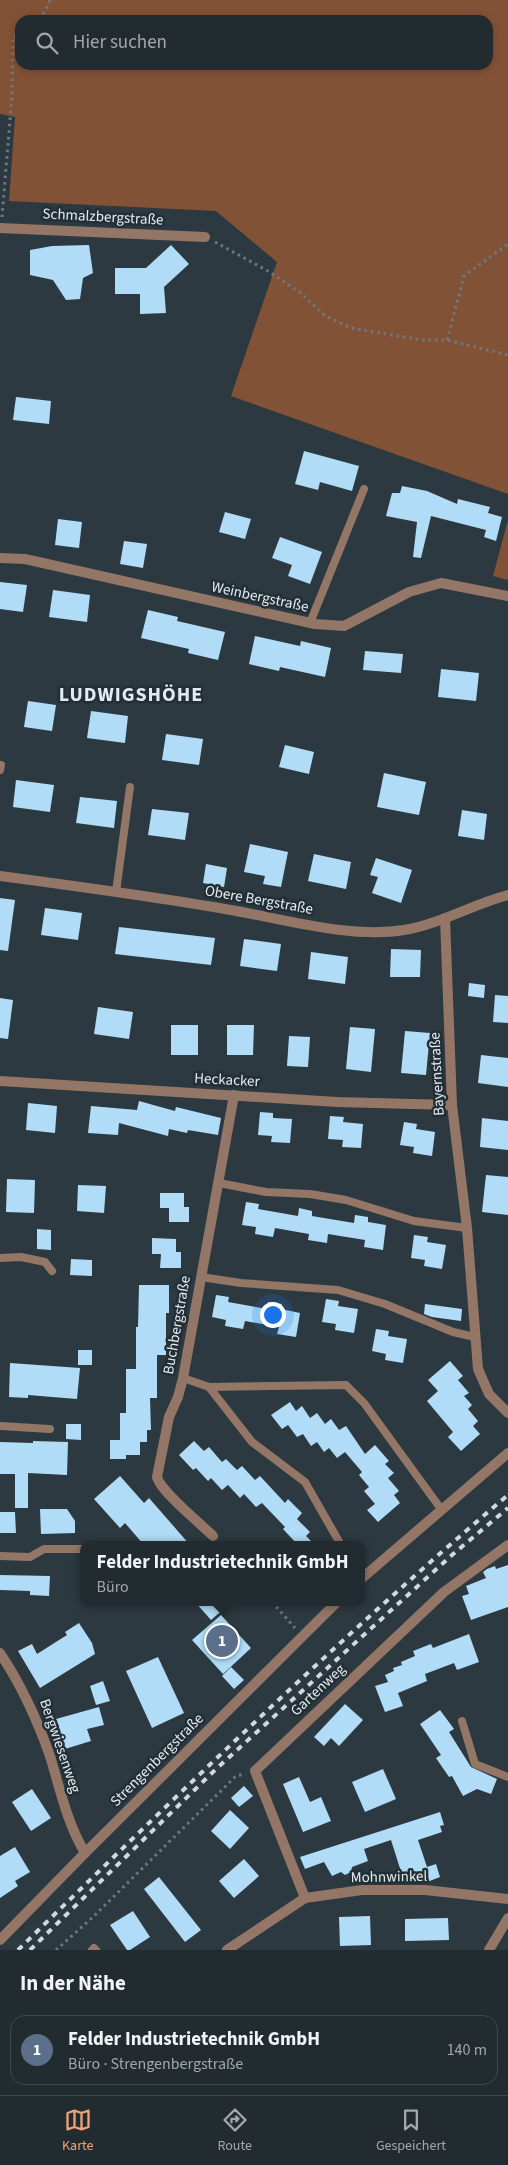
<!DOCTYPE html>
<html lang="de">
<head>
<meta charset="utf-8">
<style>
  :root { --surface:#222b30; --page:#2a3338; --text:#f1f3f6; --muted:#a2a7ab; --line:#3f474c; --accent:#efa378 }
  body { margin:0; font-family:"Source Sans 3",sans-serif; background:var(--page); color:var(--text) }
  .you { position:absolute; left:272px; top:1314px; width:18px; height:18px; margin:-12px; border:4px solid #fff; border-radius:50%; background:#1a73e8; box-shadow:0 0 0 8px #1a73e833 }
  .badge { display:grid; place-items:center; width:32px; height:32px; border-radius:50%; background:var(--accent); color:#fff; font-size:16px; font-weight:700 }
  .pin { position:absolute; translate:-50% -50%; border:2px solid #fff; box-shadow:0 1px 5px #0006 }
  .popup { position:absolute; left:80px; top:1541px; width:285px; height:65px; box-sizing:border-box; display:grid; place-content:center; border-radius:10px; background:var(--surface); filter:drop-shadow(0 1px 4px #0005); font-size:16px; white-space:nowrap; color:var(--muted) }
  .popup b { font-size:19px; color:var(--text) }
  .popup::after { content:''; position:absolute; left:50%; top:100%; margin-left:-10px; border:10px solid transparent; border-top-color:var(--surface) }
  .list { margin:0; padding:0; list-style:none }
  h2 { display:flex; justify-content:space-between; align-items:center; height:65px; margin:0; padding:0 20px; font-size:21px }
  h2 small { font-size:16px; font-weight:400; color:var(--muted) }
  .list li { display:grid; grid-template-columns:32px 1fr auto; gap:15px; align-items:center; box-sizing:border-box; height:70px; margin:0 10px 10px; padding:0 10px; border:1px solid var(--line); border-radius:15px }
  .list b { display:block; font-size:19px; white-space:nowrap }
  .list p { margin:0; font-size:16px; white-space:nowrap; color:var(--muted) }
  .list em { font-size:16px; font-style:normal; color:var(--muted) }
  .icon { flex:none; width:28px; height:28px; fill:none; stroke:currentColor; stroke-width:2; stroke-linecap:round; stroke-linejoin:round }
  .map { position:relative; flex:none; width:508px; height:1950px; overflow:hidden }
  .search { position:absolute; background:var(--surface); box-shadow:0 2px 8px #0003; left:15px; right:15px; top:15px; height:55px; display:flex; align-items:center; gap:12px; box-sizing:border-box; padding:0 18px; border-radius:15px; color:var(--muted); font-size:19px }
  .sheet { height:145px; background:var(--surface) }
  nav { display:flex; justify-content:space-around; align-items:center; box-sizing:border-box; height:70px; border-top:1px solid var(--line); background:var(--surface); font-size:14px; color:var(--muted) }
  nav a { display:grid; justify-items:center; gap:2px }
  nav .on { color:var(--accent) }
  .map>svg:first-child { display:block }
  .green { fill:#825237; fill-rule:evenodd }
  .building { fill:#b0dcf7 }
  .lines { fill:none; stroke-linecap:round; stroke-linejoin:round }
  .path { stroke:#6e787f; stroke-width:3; stroke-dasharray:2.5 4; stroke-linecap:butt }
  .lane { stroke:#947666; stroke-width:8 }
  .street { stroke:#947666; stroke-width:10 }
  .rail { stroke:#d0d9de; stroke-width:4; stroke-dasharray:6 6; stroke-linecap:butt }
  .labels { text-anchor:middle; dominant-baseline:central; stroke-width:5; stroke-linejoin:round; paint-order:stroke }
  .street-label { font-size:15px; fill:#e3ebf0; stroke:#232f36 }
  .district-label { font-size:20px; font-weight:bold; letter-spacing:1px; fill:#e3ebf0; stroke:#232f36 }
</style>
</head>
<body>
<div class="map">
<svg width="508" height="1950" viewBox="0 0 508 1950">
  <rect width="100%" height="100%" fill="#2d3940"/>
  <g class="green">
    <path d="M 0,0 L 508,0 L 508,494 L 231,396 L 277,262 L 216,211 L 9,201 L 15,117 L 0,114 ZM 20,20 L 488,20 L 488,65 L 20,65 Z"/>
    <path d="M 508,520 L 508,580 L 493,576 Z"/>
  </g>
  <g class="building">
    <path d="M 89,245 L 93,273 L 83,278 L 80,299 L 66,300 L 53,280 L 30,275 L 30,250 L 52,246 Z"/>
    <path d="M 171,245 L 189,264 L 164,287 L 166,313 L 140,314 L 140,294 L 115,294 L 115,268 L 146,268 Z"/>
    <path d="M 16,397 L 51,401 L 49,424 L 13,420 Z"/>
    <path d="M 304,451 L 359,466 L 352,491 L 320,482 L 318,490 L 295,484 Z"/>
    <path d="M 402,486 L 427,491 L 457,504 L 458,499 L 490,507 L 488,513 L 502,517 L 496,541 L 484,537 L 486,530 L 431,516 L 421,558 L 413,557 L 417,522 L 386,516 L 392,493 L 400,493 Z"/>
    <path d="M 225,512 L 251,519 L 245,539 L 219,532 Z"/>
    <path d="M 58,519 L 82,522 L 79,548 L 55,545 Z"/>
    <path d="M 280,537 L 322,552 L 310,584 L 288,576 L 292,565 L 272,558 Z"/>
    <path d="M 124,541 L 147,544 L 143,568 L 120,564 Z"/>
    <path d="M 0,582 L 27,585 L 23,612 L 0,609 Z"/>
    <path d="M 53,590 L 90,595 L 87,622 L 49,617 Z"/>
    <path d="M 148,610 L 178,617 L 177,621 L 225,632 L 218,660 L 188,653 L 189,649 L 141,638 Z"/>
    <path d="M 255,636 L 300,646 L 301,641 L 331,648 L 325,677 L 280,667 L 279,671 L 249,664 Z"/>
    <path d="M 365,651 L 403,654 L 401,673 L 363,670 Z"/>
    <path d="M 441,669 L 479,673 L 476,701 L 438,697 Z"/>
    <path d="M 28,701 L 56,705 L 52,731 L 24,727 Z"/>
    <path d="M 91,711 L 128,716 L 125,743 L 87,738 Z"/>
    <path d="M 166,734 L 203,739 L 199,765 L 162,760 Z"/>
    <path d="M 285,745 L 314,752 L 309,774 L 279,767 Z"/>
    <path d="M 384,773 L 426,782 L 419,815 L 377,807 Z"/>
    <path d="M 16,780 L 54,785 L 50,812 L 13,807 Z"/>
    <path d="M 80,797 L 117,801 L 114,828 L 76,823 Z"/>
    <path d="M 152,809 L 189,813 L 185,840 L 148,835 Z"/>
    <path d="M 462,810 L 487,814 L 484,840 L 458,836 Z"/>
    <path d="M 250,844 L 288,852 L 281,887 L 263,884 L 265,876 L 244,872 Z"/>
    <path d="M 314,854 L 351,862 L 346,889 L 308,881 Z"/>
    <path d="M 376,858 L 412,870 L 401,903 L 372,893 L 378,877 L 370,875 Z"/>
    <path d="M 206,864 L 227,868 L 224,887 L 203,883 Z"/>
    <path d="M 0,898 L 15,900 L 8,951 L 0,950 Z"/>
    <path d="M 45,908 L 82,913 L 78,940 L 41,935 Z"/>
    <path d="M 119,927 L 215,938 L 211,965 L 115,954 Z"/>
    <path d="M 244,939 L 281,944 L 277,971 L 240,966 Z"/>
    <path d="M 391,949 L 421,950 L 420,977 L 390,977 Z"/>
    <path d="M 311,952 L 348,957 L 345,984 L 308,979 Z"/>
    <path d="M 469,983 L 485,985 L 484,998 L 468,996 Z"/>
    <path d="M 495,995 L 508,996 L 508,1023 L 493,1022 Z"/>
    <path d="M 0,998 L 13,1000 L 8,1039 L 0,1038 Z"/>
    <path d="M 98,1007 L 133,1012 L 129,1039 L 94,1034 Z"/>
    <rect x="171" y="1025" width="27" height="30"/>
    <path d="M 227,1025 L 254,1025 L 253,1055 L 227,1055 Z"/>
    <path d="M 350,1027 L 375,1029 L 371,1072 L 346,1069 Z"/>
    <path d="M 405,1031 L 430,1033 L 426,1075 L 401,1073 Z"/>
    <path d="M 289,1036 L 310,1037 L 308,1067 L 287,1066 Z"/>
    <path d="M 481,1055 L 508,1058 L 508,1087 L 478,1083 Z"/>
    <path d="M 139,1101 L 175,1111 L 176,1107 L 221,1118 L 218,1135 L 188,1130 L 187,1133 L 169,1129 L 168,1136 L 119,1123 L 118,1135 L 88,1133 L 91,1106 L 137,1110 Z"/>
    <path d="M 28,1103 L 57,1106 L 55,1133 L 26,1130 Z"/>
    <path d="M 260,1112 L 273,1113 L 273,1118 L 292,1119 L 290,1143 L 271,1142 L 272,1136 L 258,1135 Z"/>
    <path d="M 330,1116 L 344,1117 L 343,1122 L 363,1124 L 361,1148 L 342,1147 L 343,1140 L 328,1139 Z"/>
    <path d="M 482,1118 L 508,1121 L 508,1150 L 480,1147 Z"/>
    <path d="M 404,1122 L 417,1124 L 416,1129 L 435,1132 L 432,1156 L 413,1153 L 414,1147 L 400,1145 Z"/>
    <path d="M 486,1175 L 508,1177 L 508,1215 L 482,1212 Z"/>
    <path d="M 7,1179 L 35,1180 L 34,1213 L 6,1212 Z"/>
    <path d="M 78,1185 L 106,1186 L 104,1213 L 77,1211 Z"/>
    <path d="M 160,1193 L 184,1193 L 184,1207 L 189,1207 L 189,1222 L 169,1222 L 169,1208 L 160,1208 Z"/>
    <path d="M 246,1202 L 259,1204 L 258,1209 L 298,1216 L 299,1208 L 312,1211 L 312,1216 L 354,1223 L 355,1215 L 368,1217 L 368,1222 L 386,1225 L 383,1250 L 364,1247 L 365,1240 L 328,1234 L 327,1243 L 308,1240 L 309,1234 L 275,1228 L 273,1237 L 255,1234 L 256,1227 L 242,1225 Z"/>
    <path d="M 37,1229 L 51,1230 L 51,1250 L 37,1249 Z"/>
    <path d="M 414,1235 L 428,1237 L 427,1242 L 446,1245 L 442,1269 L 424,1266 L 425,1260 L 411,1258 Z"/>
    <path d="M 152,1238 L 176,1239 L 176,1252 L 181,1252 L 181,1268 L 160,1268 L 161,1254 L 152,1254 Z"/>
    <path d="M 71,1259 L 92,1260 L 92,1276 L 70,1275 Z"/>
    <path d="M 139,1285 L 169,1285 L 169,1313 L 166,1313 L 166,1355 L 157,1355 L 157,1398 L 150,1398 L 151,1430 L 147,1430 L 147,1442 L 140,1442 L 140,1455 L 126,1455 L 126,1459 L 110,1459 L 110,1440 L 120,1440 L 120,1413 L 126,1413 L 126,1369 L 136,1369 L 136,1327 L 138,1327 Z"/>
    <path d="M 216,1295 L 229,1297 L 228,1302 L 267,1309 L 268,1302 L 282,1304 L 281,1309 L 300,1313 L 296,1337 L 277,1334 L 279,1327 L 245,1321 L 243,1329 L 225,1326 L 226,1320 L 212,1317 Z"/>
    <path d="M 326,1299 L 339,1301 L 338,1306 L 358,1309 L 354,1333 L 335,1330 L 336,1324 L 322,1322 Z"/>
    <path d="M 425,1304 L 462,1309 L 461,1321 L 432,1317 L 424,1314 Z"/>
    <path d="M 376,1329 L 389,1331 L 388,1336 L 407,1339 L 403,1363 L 385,1360 L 386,1354 L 372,1351 Z"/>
    <rect x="78" y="1350" width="14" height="15"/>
    <path d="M 450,1361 L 463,1376 L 458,1380 L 469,1393 L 464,1396 L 472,1405 L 468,1409 L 478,1421 L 473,1426 L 480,1434 L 461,1451 L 448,1437 L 453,1432 L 427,1401 L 438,1391 L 428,1380 Z"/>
    <path d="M 10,1363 L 80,1368 L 77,1399 L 28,1395 L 28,1398 L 9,1397 Z"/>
    <path d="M 290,1402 L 296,1411 L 302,1406 L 310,1418 L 317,1413 L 325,1424 L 331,1419 L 339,1430 L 346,1426 L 365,1454 L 375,1445 L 389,1461 L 385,1464 L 394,1473 L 388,1478 L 399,1491 L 394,1495 L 400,1503 L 378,1522 L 367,1510 L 375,1504 L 364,1491 L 369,1487 L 359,1475 L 362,1472 L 345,1452 L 337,1458 L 329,1448 L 324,1452 L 317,1442 L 311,1446 L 303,1434 L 297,1437 L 288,1425 L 282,1429 L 271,1415 Z"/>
    <path d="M 66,1424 L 81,1424 L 81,1440 L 66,1439 Z"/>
    <path d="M 33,1441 L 68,1442 L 67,1475 L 28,1473 L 28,1508 L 15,1508 L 15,1474 L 0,1474 L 0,1442 L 33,1443 Z"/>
    <path d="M 194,1441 L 204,1451 L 209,1447 L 222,1462 L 226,1459 L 237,1470 L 242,1466 L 255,1480 L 260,1476 L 285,1503 L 288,1499 L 302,1513 L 297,1519 L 310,1532 L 306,1536 L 315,1545 L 298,1545 L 283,1529 L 285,1527 L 262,1503 L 256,1507 L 244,1494 L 240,1498 L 228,1485 L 222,1490 L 211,1478 L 208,1481 L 196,1468 L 193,1470 L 179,1455 Z"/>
    <path d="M 120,1476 L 144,1503 L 149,1498 L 190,1545 L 144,1545 L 125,1523 L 120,1528 L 94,1499 Z"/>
    <path d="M 40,1509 L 67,1509 L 75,1521 L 75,1533 L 41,1534 Z"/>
    <path d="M 0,1512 L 15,1512 L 16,1533 L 0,1533 Z"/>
    <path d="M 508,1565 L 508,1607 L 471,1620 L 462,1596 L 469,1594 L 466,1586 L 486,1578 L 483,1572 L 487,1569 L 495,1566 L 496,1569 Z"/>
    <path d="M 0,1575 L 50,1576 L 49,1596 L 30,1595 L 30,1591 L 0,1590 Z"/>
    <path d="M 195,1602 L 232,1602 L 211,1620 Z"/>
    <path d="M 221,1615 L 251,1648 L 223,1674 L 192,1640 Z"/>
    <path d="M 79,1623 L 92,1643 L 95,1654 L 40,1688 L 18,1651 L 32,1644 L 37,1654 L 67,1635 L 65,1632 Z"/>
    <path d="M 469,1634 L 479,1662 L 457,1670 L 454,1663 L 425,1674 L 427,1681 L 398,1693 L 403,1706 L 385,1712 L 375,1686 L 388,1682 L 385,1675 L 394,1671 L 393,1668 L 402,1665 L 401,1662 L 415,1656 L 413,1651 L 431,1644 L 433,1648 Z"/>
    <path d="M 158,1657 L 184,1713 L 152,1728 L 126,1671 Z"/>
    <path d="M 231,1667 L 244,1680 L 234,1689 L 222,1676 Z"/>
    <path d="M 103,1681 L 110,1701 L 96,1705 L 90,1686 Z"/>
    <path d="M 345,1704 L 363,1720 L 339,1746 L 331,1738 L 324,1746 L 314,1737 Z"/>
    <path d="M 99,1707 L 104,1725 L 87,1729 L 91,1741 L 65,1749 L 56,1719 Z"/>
    <path d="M 440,1710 L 454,1729 L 449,1732 L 471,1767 L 497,1779 L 491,1794 L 477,1789 L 463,1796 L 452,1776 L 449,1777 L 436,1758 L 441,1755 L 420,1724 Z"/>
    <path d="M 383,1769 L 396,1799 L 365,1812 L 352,1782 Z"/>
    <path d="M 299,1777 L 310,1802 L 321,1797 L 331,1821 L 303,1832 L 283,1784 Z"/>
    <path d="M 244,1786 L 253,1796 L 239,1807 L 231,1798 Z"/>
    <path d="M 32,1789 L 51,1818 L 31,1831 L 12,1802 Z"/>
    <path d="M 230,1810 L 249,1828 L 230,1849 L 211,1831 Z"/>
    <path d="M 440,1812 L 444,1825 L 440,1826 L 442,1832 L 418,1840 L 427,1867 L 436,1864 L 440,1877 L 427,1882 L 424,1874 L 404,1881 L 391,1840 L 364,1849 L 368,1861 L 352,1867 L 351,1872 L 345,1875 L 341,1872 L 332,1876 L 324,1862 L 305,1869 L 300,1857 Z"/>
    <path d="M 15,1847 L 30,1872 L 15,1881 L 18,1886 L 0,1898 L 0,1856 Z"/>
    <path d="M 244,1859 L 259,1876 L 234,1898 L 219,1881 Z"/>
    <path d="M 159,1877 L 201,1930 L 185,1942 L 144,1889 Z"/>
    <path d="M 133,1911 L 150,1937 L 130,1950 L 127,1950 L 110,1925 Z"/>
    <path d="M 370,1916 L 371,1945 L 340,1946 L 339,1917 Z"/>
    <path d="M 448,1918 L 449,1940 L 405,1941 L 405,1919 Z"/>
  </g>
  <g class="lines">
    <g class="path">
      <path d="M 40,20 L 50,1 L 54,0"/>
      <path d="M 2,217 L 12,95 L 13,36 L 20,37"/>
      <path d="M 215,242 L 268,271 L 302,294 L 324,315 L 351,328 L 422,340 L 447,340 L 508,355"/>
      <path d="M 447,340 L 464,276 L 508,244"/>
      <path d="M 272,1602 L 295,1628"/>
      <path d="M 56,1950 L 93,1917 L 236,1776 L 245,1774"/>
    </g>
    <g class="lane">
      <path d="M 310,623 L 364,489"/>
      <path d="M 0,770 L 1,765"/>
      <path d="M 116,892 L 130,787"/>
      <path d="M 219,1183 L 266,1192 L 310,1194 L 346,1200 L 414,1221 L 467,1228"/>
      <path d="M 0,1258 L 21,1257 L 45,1262 L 52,1271"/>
      <path d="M 201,1277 L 241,1283 L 338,1290 L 385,1304 L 453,1332 L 475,1337"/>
      <path d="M 183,1378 L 209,1387 L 346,1385 L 364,1403 L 441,1509"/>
      <path d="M 209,1387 L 252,1442 L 305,1482 L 341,1545"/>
      <path d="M 0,1426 L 50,1429"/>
      <path d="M 0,1556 L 30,1557 L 44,1549 L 82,1549"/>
      <path d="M 462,1721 L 475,1764 L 508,1777"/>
      <path d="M 92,1950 L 94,1948 L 96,1950"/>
    </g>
    <g class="street">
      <path d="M 0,228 L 205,237"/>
      <path d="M 0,558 L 25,559 L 315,624 L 344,626 L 409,592 L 441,583 L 508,596"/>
      <path d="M 0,876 C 75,886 150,896 225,909 C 280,918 349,939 404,930 C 440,924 473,904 508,895"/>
      <path d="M 445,918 L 452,1105 L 467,1228 L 478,1369 L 489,1394 L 508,1413"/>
      <path d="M 0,1081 L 337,1102 L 452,1105"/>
      <path d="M 213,1536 C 200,1523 161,1492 157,1477 L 169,1417 L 178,1397 L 183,1378 L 234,1095"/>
      <path d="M 361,1579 L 508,1453"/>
      <path d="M 0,1653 C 22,1686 37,1719 50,1756 C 60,1789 67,1823 85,1853"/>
      <path d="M 305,1898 L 255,1771 L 444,1592 L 508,1545"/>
      <path d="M 0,1940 L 85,1853 L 337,1602"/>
      <path d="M 227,1950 L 305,1898 L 362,1890 L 425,1890 L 508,1899"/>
      <path d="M 489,1950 L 508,1918"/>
    </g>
    <g class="rail">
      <path d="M 18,1950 C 178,1794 338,1639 508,1495"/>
      <path d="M 30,1950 L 215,1770 L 452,1555 L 508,1508"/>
    </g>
  </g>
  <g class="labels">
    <g class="street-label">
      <text transform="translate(103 217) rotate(3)">Schmalzbergstraße</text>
      <text transform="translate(260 597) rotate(12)">Weinbergstraße</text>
      <text transform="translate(259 900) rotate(10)">Obere Bergstraße</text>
      <text transform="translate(437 1074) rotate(-93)">Bayernstraße</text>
      <text transform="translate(227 1080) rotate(3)">Heckacker</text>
      <text transform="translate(177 1325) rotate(-80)">Buchbergstraße</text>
      <text transform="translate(318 1690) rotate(-43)">Gartenweg</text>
      <text transform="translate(60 1746) rotate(71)">Bergwiesenweg</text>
      <text transform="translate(157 1760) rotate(-45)">Strengenbergstraße</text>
      <text transform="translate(389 1877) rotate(-1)">Mohnwinkel</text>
    </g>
    <g class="district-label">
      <text x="131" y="695">LUDWIGSHÖHE</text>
    </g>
  </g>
</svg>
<div class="you"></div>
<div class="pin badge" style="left:222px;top:1641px;background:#5c6f8a">1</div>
<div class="popup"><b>Felder Industrietechnik GmbH</b>Büro</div>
<div class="search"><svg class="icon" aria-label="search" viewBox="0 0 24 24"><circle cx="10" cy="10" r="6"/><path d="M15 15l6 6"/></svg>Hier suchen</div>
</div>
<section class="sheet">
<h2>In der Nähe<small></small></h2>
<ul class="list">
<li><span class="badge" style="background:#5c6f8a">1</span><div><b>Felder Industrietechnik GmbH</b><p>Büro · Strengenbergstraße</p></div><em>140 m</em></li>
</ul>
</section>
<nav>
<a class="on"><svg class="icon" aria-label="map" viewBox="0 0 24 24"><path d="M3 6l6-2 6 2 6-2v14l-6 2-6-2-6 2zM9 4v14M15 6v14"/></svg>Karte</a>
<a><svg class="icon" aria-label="directions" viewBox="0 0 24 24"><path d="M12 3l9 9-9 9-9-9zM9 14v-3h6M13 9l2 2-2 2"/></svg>Route</a>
<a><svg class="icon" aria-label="saved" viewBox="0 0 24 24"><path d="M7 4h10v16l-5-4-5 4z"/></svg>Gespeichert</a>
</nav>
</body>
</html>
